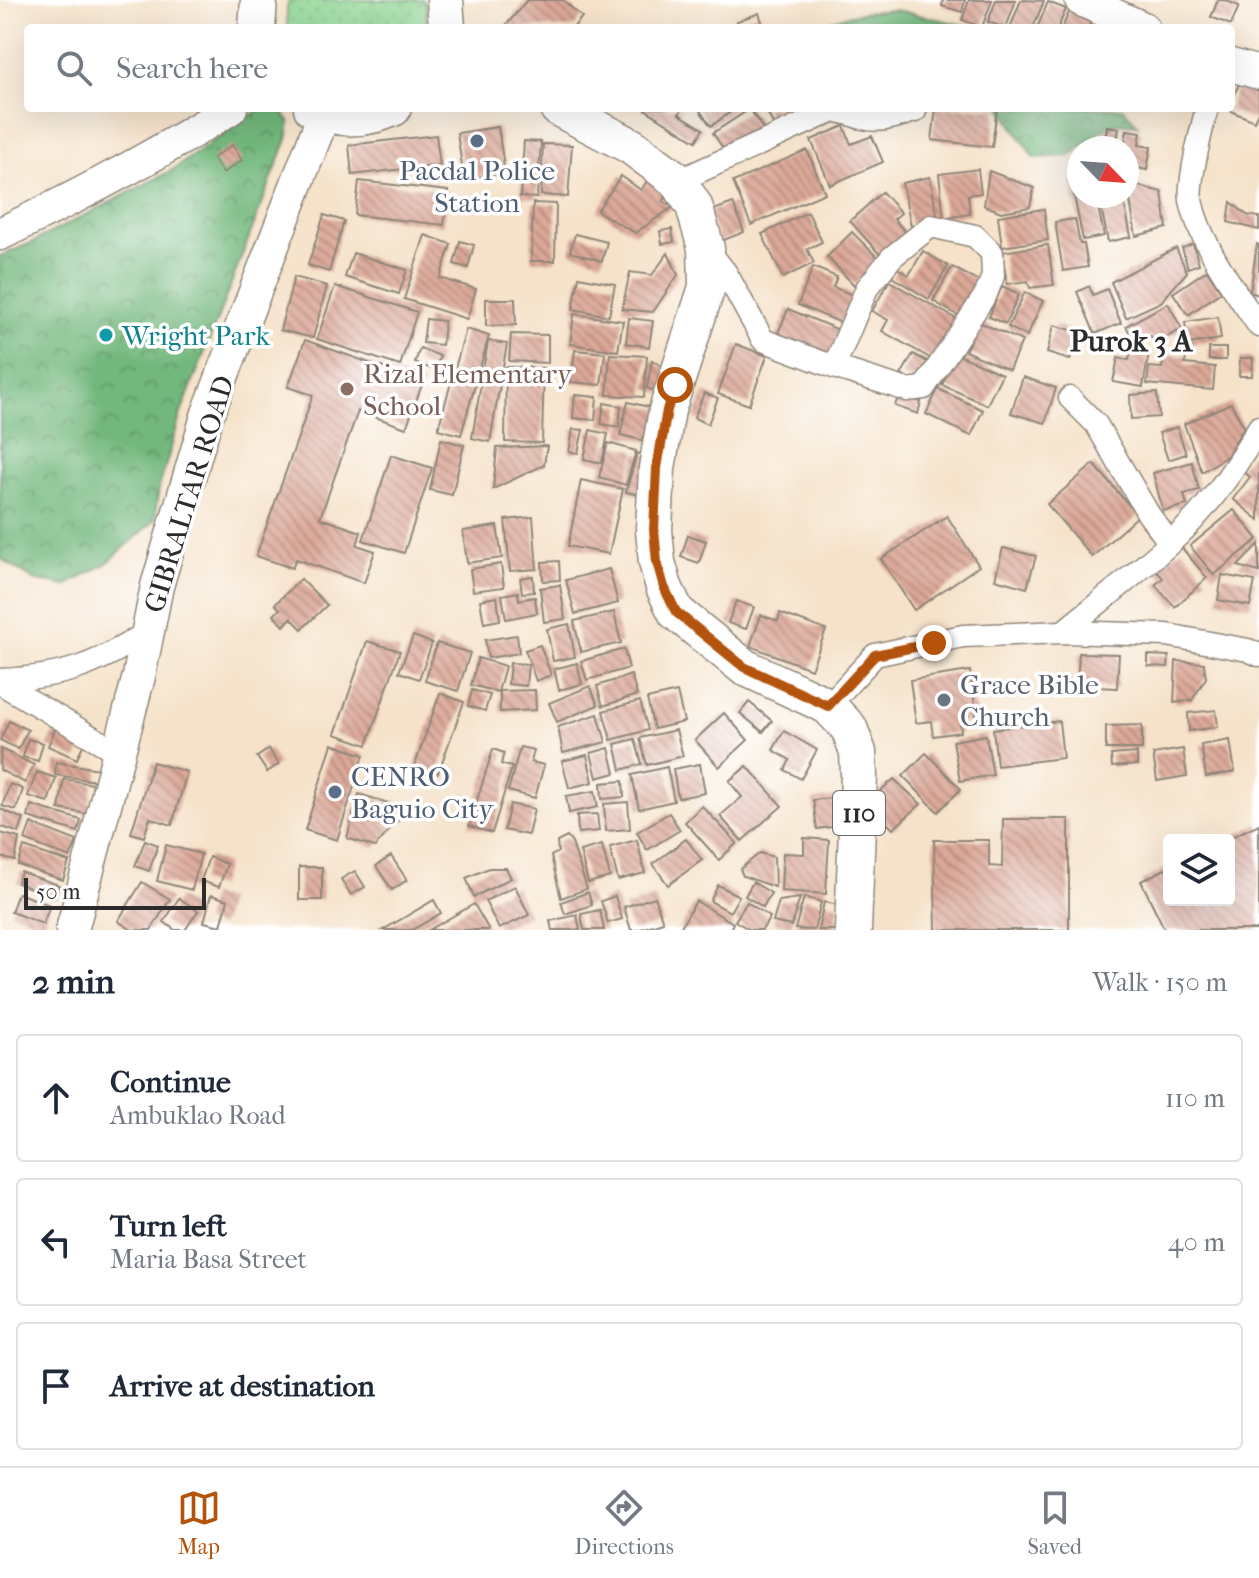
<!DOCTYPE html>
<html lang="en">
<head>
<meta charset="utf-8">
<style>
  :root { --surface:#fff; --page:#f2f2f3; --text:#1f2937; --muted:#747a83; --line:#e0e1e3; --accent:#b45309 }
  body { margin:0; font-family:"IM FELL French Canon",serif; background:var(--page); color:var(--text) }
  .controls { position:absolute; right:24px; bottom:24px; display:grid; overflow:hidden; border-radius:8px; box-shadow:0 8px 32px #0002 }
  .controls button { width:72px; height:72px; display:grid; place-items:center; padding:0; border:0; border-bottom:2px solid var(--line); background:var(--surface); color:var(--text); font:40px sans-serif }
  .compass { position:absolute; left:1067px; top:136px; width:72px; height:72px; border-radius:50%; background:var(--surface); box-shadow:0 8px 32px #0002; rotate:115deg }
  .scale { position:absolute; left:24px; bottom:20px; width:182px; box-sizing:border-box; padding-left:8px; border:4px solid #2b2b2b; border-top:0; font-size:22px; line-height:28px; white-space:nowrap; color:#2b2b2b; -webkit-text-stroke:6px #fff; paint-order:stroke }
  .stop { position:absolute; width:24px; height:24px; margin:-18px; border:6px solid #b45309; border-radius:50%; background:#fff }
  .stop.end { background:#b45309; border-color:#fff; box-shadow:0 2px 8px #0008 }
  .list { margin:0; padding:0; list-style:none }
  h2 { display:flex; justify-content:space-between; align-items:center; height:104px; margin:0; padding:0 32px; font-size:34px }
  h2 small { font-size:26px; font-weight:400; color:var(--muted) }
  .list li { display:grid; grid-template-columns:52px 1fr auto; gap:24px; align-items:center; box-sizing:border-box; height:128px; margin:0 16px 16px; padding:0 16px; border:2px solid var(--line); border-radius:8px }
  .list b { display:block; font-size:30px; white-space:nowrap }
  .list p { margin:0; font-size:26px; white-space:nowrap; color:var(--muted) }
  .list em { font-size:26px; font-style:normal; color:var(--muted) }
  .icon { flex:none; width:44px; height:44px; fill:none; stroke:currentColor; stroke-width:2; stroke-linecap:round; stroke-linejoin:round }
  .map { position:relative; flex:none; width:1259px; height:930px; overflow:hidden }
  .search { position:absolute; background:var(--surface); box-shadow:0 8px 32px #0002; left:24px; right:24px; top:24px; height:88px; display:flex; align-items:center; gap:20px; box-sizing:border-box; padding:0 28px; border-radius:8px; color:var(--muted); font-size:30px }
  .sheet { height:536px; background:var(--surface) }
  nav { display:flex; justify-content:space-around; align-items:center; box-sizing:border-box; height:112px; border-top:2px solid var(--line); background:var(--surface); font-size:22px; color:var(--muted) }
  nav a { display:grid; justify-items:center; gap:4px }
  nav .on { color:var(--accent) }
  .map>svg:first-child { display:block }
  .grass { fill:url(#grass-dots); stroke:#5c805e; stroke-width:2 }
  .forest { fill:url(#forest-crowns); stroke:#4e7154; stroke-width:2 }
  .building { fill:url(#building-back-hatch) }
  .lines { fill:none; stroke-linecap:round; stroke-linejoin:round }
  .street-casing { stroke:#90867a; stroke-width:25 }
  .secondary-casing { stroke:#90867a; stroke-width:35 }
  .primary-casing { stroke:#90867a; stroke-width:39 }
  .street { stroke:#fff; stroke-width:22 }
  .secondary { stroke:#fff; stroke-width:32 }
  .primary { stroke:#fff; stroke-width:36 }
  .route { stroke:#b45309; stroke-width:10 }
  .service-dot { fill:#5c6f8a; stroke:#fff; stroke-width:3 }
  .culture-dot { fill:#0f9aa8; stroke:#fff; stroke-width:3 }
  .education-dot { fill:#8d6e63; stroke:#fff; stroke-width:3 }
  .worship-dot { fill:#6b7280; stroke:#fff; stroke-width:3 }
  .labels { text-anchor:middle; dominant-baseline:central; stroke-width:7; stroke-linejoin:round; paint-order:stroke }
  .shield { fill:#fff; stroke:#6b6b6b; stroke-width:2 }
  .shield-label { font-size:26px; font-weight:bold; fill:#2b2b2b }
  .service-label { font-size:28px; fill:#4e5e75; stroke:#fff }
  .culture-label { font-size:28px; fill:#0d838f; stroke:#fff; text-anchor:start }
  .education-label { font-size:28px; fill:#785e54; stroke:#fff; text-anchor:start }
  .street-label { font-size:28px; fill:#2b2b2b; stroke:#fff }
  .worship-label { font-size:28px; fill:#5b616d; stroke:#fff; text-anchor:start }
  .neighbourhood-label { font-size:30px; font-weight:bold; fill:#2b2b2b; stroke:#fff }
</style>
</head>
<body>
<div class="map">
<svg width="1259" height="930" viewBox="0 0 1259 930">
  <defs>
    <pattern id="grass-dots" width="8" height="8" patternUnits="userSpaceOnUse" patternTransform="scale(2)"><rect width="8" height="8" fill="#8dd692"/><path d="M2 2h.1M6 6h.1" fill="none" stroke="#7ab87e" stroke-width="1.8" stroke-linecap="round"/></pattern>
    <pattern id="forest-crowns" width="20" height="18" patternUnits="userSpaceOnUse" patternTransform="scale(2)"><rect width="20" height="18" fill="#72b77c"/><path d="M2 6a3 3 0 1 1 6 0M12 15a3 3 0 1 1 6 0" fill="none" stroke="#5e9566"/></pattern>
    <pattern id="building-back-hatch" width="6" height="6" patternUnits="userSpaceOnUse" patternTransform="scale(2)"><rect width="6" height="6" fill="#dca898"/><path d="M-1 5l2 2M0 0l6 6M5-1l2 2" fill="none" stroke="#b3897c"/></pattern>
  </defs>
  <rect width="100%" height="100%" fill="#fff"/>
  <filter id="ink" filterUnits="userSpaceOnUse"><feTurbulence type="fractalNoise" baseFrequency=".0125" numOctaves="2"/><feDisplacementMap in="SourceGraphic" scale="16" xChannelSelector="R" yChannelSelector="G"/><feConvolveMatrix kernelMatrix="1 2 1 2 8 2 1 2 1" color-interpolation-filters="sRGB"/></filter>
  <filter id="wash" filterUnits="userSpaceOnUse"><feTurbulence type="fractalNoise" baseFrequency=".006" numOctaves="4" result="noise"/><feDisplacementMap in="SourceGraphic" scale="32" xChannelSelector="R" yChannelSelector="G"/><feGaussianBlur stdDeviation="1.8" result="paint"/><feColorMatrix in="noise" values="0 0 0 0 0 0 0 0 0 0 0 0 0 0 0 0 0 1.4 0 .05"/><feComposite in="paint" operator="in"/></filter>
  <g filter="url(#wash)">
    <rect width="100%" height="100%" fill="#f5e2c9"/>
    <path class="grass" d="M 290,0 L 424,0 L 426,7 L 426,28 L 287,28 L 287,6 Z"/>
    <g class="forest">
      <path d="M 895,10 L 978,28 L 819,28 C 842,13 868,12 895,10 Z"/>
      <path d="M 263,108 C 278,108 281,111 290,122 L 287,139 L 181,413 L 159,488 L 154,521 L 107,563 L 65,586 L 34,580 L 0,558 L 0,256 L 29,244 L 171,171 L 246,118 Z"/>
      <path d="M 1001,108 L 1123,108 L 1138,125 L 1117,123 L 1099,132 L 1070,156 L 1034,158 Z"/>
    </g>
    <g id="blocks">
      <g class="building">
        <path d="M 527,0 L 563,0 L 582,17 L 573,28 L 504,28 Z"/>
        <path d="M 943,0 L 965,0 L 962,12 L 942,6 Z"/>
        <path d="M 969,0 L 992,0 L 982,27 L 962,20 Z"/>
        <path d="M 996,0 L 1016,0 L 1006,28 L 988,22 Z"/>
        <path d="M 1021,0 L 1044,1 L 1033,28 L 1010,28 Z"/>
        <path d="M 1218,0 L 1225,0 L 1239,6 L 1231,25 L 1211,17 Z"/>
        <path d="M 1048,2 L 1066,9 L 1058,28 L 1037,28 Z"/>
        <path d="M 1070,10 L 1092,19 L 1088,28 L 1062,28 Z"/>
        <path d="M 759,13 L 764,28 L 739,28 L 737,21 Z"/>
        <path d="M 1240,82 L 1259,91 L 1259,110 L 1254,121 L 1224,108 L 1231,108 L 1231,101 Z"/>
        <path d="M 643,108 L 683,108 L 679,114 L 703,129 L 696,141 Z"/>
        <path d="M 698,108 L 736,108 L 711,126 Z"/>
        <path d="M 765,108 L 830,108 L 778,134 Z"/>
        <path d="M 936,108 L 997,108 L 992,147 L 932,140 Z"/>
        <path d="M 750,109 L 763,129 L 726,153 L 713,133 Z"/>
        <path d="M 844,126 L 851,144 L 872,136 L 883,162 L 830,185 L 811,140 Z"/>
        <path d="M 1107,126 L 1119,128 L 1117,141 L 1125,142 L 1127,130 L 1141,132 L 1139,145 L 1151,147 L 1147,170 L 1127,166 L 1127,148 L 1104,148 Z"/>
        <path d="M 498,127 L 505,173 L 464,179 L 457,133 Z"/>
        <path d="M 436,135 L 440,165 L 352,175 L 349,145 Z"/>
        <path d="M 524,141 L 541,142 L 537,198 L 520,197 Z"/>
        <path d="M 543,144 L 572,145 L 568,197 L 541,195 Z"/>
        <path d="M 232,145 L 242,160 L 223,173 L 213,158 Z"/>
        <path d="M 807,150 L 825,193 L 751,225 L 733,182 Z"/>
        <path d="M 978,169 L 981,193 L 968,195 L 970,214 L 944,218 L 939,174 Z"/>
        <path d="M 989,171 L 1034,188 L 1030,207 L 1001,212 L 984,205 Z"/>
        <path d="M 651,175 L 671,189 L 663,201 L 673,207 L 635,233 L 597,211 L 621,176 L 641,190 Z"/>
        <path d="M 930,177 L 938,220 L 911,226 L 902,183 Z"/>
        <path d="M 1079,179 L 1079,196 L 1096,196 L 1104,236 L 1083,240 L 1071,181 Z"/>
        <path d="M 359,181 L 448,191 L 444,225 L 355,215 Z"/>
        <path d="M 1127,183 L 1162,192 L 1167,228 L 1136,236 Z"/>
        <path d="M 882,192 L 901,213 L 894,219 L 908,235 L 883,258 L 850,221 Z"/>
        <path d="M 1099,196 L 1123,196 L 1131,237 L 1108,242 Z"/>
        <path d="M 1231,202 L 1247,215 L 1259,217 L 1259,230 L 1228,222 Z"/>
        <path d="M 533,203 L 556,204 L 555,261 L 531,261 Z"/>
        <path d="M 733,203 L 744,232 L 719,242 L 708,212 Z"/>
        <path d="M 1044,209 L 1048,240 L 1002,247 L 998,216 Z"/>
        <path d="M 808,212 L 822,242 L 807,249 L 814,263 L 783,278 L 762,234 Z"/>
        <path d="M 324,215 L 344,221 L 329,272 L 308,265 Z"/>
        <path d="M 1075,219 L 1080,244 L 1084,244 L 1088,267 L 1063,271 L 1055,222 Z"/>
        <path d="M 672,229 L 674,242 L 662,244 L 660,231 Z"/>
        <path d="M 852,232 L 880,260 L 854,285 L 827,257 Z"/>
        <path d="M 575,234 L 607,242 L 602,261 L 570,252 Z"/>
        <path d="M 425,235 L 451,244 L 440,278 L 476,289 L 467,319 L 404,299 Z"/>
        <path d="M 460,241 L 474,245 L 468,268 L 454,264 Z"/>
        <path d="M 1193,244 L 1199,264 L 1188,268 L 1182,248 Z"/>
        <path d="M 1257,244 L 1259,245 L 1259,295 L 1250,292 Z"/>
        <path d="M 1048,245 L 1054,285 L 1030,288 L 1028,281 L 1007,284 L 1002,252 Z"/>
        <path d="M 1176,248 L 1187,272 L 1161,302 L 1126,318 L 1111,282 Z"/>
        <path d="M 923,251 L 948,266 L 929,299 L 892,277 L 897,268 L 909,275 Z"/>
        <path d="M 353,253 L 407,270 L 399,294 L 345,277 Z"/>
        <path d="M 668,253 L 678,275 L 653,312 L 622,309 L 630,272 L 652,275 Z"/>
        <path d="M 813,267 L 837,277 L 833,287 L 855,296 L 844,324 L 798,305 Z"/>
        <path d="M 952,267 L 982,283 L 962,318 L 933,301 Z"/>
        <path d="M 1207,270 L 1221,292 L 1188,315 L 1173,293 Z"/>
        <path d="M 294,277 L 327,286 L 313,338 L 280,330 Z"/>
        <path d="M 579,277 L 615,284 L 609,316 L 573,309 Z"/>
        <path d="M 889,281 L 960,321 L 937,362 L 882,331 L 888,320 L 872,311 Z"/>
        <path d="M 335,286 L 417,312 L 400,366 L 317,339 Z"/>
        <path d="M 1002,286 L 1019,294 L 1006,324 L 989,317 Z"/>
        <path d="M 1089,286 L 1093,295 L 1107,289 L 1121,323 L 1095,334 L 1077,292 Z"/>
        <path d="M 1025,292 L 1043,301 L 1027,336 L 1008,327 Z"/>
        <path d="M 486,299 L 515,299 L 516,325 L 486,326 Z"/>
        <path d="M 1168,303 L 1182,329 L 1155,343 L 1151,336 L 1136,345 L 1126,326 Z"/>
        <path d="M 788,309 L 839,330 L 828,359 L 776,338 Z"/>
        <path d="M 574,314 L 623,321 L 618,351 L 570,344 Z"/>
        <path d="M 1218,317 L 1221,339 L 1188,344 L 1185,322 Z"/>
        <path d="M 629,318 L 653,321 L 649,347 L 626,343 Z"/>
        <path d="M 426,319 L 444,321 L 442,345 L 423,343 Z"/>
        <path d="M 979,322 L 1022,341 L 1009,370 L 965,351 Z"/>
        <path d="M 1054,325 L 1078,332 L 1070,360 L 1047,353 Z"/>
        <path d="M 466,329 L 489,336 L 461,435 L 438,429 Z"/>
        <path d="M 511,334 L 548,335 L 548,363 L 509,361 Z"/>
        <path d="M 305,340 L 423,382 L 406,428 L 358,411 L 320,518 L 361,532 L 357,545 L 375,551 L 364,583 L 296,559 L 292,568 L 256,556 L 313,395 L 288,387 Z"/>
        <path d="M 488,341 L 507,344 L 490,442 L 472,438 Z"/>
        <path d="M 736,344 L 767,356 L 749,405 L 718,394 Z"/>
        <path d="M 420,348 L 440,356 L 435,370 L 415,363 Z"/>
        <rect x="1209" y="348" width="17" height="12"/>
        <path d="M 575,350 L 605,353 L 601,385 L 571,382 Z"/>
        <path d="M 1131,350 L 1149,353 L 1143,387 L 1113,382 L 1118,358 L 1129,360 Z"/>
        <path d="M 610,354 L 647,356 L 644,397 L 607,395 Z"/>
        <path d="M 913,354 L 930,363 L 919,384 L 901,375 Z"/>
        <path d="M 957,354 L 1002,374 L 987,405 L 942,385 Z"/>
        <path d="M 1164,354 L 1186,356 L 1185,364 L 1215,367 L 1213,390 L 1147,384 L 1149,367 L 1162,368 Z"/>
        <path d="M 1240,358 L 1253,358 L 1252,376 L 1239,376 Z"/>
        <path d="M 652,360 L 672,373 L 666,395 L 647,388 Z"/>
        <path d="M 506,367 L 544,368 L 542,443 L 505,442 Z"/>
        <path d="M 1023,377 L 1056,388 L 1045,423 L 1011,413 Z"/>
        <path d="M 938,389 L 983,410 L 971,436 L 926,414 Z"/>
        <path d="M 704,393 L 718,398 L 708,424 L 694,418 Z"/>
        <path d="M 1157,393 L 1159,417 L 1131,419 L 1130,395 Z"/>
        <path d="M 899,394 L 921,402 L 918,414 L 895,406 Z"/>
        <path d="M 575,395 L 597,397 L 595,420 L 573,418 Z"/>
        <path d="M 628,402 L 661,410 L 654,443 L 620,435 Z"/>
        <path d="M 604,403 L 621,406 L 619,427 L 601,424 Z"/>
        <path d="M 1231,403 L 1244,427 L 1227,456 L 1202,472 L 1184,424 Z"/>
        <path d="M 1177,427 L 1186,454 L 1168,460 L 1159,433 Z"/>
        <path d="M 573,429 L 583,430 L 578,453 L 569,452 Z"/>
        <path d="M 590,430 L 608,434 L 602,463 L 584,459 Z"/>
        <path d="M 441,439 L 464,445 L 452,495 L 430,490 Z"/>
        <path d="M 608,443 L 636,451 L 626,485 L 599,477 Z"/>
        <path d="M 547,446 L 544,465 L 493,489 L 497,448 Z"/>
        <path d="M 1259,447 L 1259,520 L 1233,499 L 1250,477 L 1239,468 Z"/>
        <path d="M 637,453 L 658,458 L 648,497 L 626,492 Z"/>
        <path d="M 391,455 L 432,468 L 404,553 L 363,540 Z"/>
        <path d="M 1192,462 L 1199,490 L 1184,494 L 1187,505 L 1163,511 L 1153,473 Z"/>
        <path d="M 1094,464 L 1138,516 L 1092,557 L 1047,504 Z"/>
        <path d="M 581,480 L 623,489 L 609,554 L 568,546 Z"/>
        <path d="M 1234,510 L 1258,539 L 1214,575 L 1190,546 Z"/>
        <path d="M 947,516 L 979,566 L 914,610 L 881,559 Z"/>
        <path d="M 533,517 L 537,569 L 510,571 L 505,520 Z"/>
        <path d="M 497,526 L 502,558 L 467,563 L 463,531 Z"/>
        <path d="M 688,535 L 706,541 L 699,563 L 681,557 Z"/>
        <path d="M 1259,544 L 1259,572 L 1238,566 Z"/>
        <path d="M 1003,548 L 1036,556 L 1027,588 L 995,579 Z"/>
        <path d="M 1182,548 L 1207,578 L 1175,607 L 1155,585 L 1163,578 L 1156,570 Z"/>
        <path d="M 559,561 L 560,580 L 543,581 L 542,562 Z"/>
        <path d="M 501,564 L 504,587 L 473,591 L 470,569 Z"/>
        <path d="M 609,569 L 618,603 L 575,614 L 566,580 Z"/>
        <path d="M 1222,575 L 1255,581 L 1250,606 L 1218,600 Z"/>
        <path d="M 533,576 L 534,592 L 522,593 L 520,578 Z"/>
        <path d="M 301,579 L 327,605 L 302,629 L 291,618 L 284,626 L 274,615 L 280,609 L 275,604 Z"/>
        <path d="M 560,585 L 565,619 L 544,622 L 540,588 Z"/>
        <path d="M 518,592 L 519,600 L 535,597 L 537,613 L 506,619 L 502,595 Z"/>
        <path d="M 497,597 L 500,620 L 484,623 L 480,600 Z"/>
        <path d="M 736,601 L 754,607 L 746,629 L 728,623 Z"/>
        <path d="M 614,612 L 621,643 L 581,652 L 574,621 Z"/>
        <path d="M 780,613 L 826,630 L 811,669 L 750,646 L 761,615 L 778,621 Z"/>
        <path d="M 569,624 L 575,657 L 553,661 L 547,629 Z"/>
        <path d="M 517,635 L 519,653 L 488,658 L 485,640 Z"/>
        <path d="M 413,636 L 432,643 L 419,679 L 399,672 Z"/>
        <path d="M 367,641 L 400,651 L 367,745 L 335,734 Z"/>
        <path d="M 437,643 L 470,653 L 458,691 L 425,681 Z"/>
        <path d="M 540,645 L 551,675 L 536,681 L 525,650 Z"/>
        <path d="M 624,649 L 629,668 L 587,680 L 581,661 Z"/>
        <path d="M 1079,653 L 1119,654 L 1117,688 L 1077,686 Z"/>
        <path d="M 1148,655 L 1169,656 L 1168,667 L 1148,666 Z"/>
        <path d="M 478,658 L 505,666 L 498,692 L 471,685 Z"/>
        <path d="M 1176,661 L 1204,663 L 1206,678 L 1192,700 L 1174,703 Z"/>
        <path d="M 510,663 L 528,664 L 526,686 L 508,684 Z"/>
        <path d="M 577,663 L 582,684 L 559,690 L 554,669 Z"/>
        <path d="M 970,671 L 977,721 L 960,723 L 961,732 L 933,736 L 931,721 L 916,723 L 910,680 Z"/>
        <path d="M 631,675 L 637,695 L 603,706 L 597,686 Z"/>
        <path d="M 590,686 L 598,705 L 557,722 L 549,703 Z"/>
        <path d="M 472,690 L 490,695 L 485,711 L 468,706 Z"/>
        <path d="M 535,690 L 536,710 L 500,712 L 500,691 Z"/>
        <path d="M 677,692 L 684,722 L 654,729 L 647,699 Z"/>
        <path d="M 440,693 L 464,702 L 438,773 L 415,765 Z"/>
        <path d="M 640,701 L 648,730 L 611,740 L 603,711 Z"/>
        <path d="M 749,702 L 772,721 L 763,732 L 740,713 Z"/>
        <path d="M 1216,710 L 1218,727 L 1189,731 L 1188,713 Z"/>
        <path d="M 724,713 L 748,740 L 719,767 L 695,740 Z"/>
        <path d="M 598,714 L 606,742 L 563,753 L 558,727 Z"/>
        <path d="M 9,721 L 28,730 L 18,749 L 0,740 Z"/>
        <path d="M 1059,721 L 1063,758 L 997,766 L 993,729 Z"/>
        <path d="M 57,725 L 86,738 L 77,759 L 48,746 Z"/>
        <path d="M 1142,725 L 1142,749 L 1106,749 L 1106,726 Z"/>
        <path d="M 676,730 L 683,756 L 647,765 L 640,738 Z"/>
        <path d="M 784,731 L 817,750 L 801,779 L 785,770 L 790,760 L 773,750 Z"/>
        <path d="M 986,735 L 993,775 L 960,781 L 953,741 Z"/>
        <path d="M 28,739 L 43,743 L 38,761 L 23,757 Z"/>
        <path d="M 635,739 L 642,764 L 621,770 L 615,744 Z"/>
        <path d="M 1230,740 L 1235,772 L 1206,777 L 1201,745 Z"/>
        <path d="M 332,744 L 364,755 L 337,840 L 305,830 Z"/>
        <path d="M 520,747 L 534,750 L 531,762 L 544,765 L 535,798 L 508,791 Z"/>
        <path d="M 609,748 L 615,773 L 597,778 L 591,753 Z"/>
        <path d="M 1,749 L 34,765 L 25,783 L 0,770 Z"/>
        <path d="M 269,749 L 279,764 L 267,772 L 257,757 Z"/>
        <path d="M 493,749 L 504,753 L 501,764 L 512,767 L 492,833 L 469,826 Z"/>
        <path d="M 1183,749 L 1187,776 L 1157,781 L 1153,754 Z"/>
        <path d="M 926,753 L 961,789 L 938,812 L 903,776 Z"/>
        <path d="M 1137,753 L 1137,765 L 1112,767 L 1111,755 Z"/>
        <path d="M 587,755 L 593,782 L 569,788 L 562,761 Z"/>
        <path d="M 56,762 L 99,769 L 97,781 L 55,775 Z"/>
        <path d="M 153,762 L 187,772 L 172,825 L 150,818 L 144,837 L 131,833 Z"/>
        <path d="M 700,764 L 705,793 L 678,798 L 673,769 Z"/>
        <path d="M 747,766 L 782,806 L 742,841 L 720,816 L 742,797 L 729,781 Z"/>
        <path d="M 667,767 L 674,801 L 639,809 L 632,775 Z"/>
        <path d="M 37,772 L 56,778 L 48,802 L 28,796 Z"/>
        <path d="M 64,779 L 93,784 L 88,814 L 59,809 Z"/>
        <path d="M 894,779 L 921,804 L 893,829 L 880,816 L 880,791 Z"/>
        <path d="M 623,781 L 624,797 L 602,799 L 601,783 Z"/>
        <path d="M 10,784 L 23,789 L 16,810 L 2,806 Z"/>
        <path d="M 595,791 L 598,807 L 569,813 L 566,796 Z"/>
        <path d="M 359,794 L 408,809 L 375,847 L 347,838 Z"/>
        <path d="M 836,797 L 839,826 L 817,829 L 813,800 Z"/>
        <path d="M 628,802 L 630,829 L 606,831 L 604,804 Z"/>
        <path d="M 510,804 L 534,809 L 528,835 L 504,830 Z"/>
        <path d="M 31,805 L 81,820 L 78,832 L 28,817 Z"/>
        <path d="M 702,806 L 737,843 L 719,860 L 685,822 Z"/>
        <path d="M 0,809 L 24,819 L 19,833 L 0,826 Z"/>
        <path d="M 669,813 L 680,830 L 647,850 L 637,832 Z"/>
        <path d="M 597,814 L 599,831 L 578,833 L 577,815 Z"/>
        <path d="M 1003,819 L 1069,819 L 1069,930 L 936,930 L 934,840 L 989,840 L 989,866 L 1002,867 Z"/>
        <path d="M 31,823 L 77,841 L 70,858 L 25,840 Z"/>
        <path d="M 1259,824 L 1259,930 L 1165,930 L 1141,881 L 1169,867 L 1169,900 L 1229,900 L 1229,838 Z"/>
        <path d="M 0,833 L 19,838 L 15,861 L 0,857 Z"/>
        <path d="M 567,837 L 572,843 L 587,889 L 561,898 L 551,856 L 558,852 L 557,842 Z"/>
        <path d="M 804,838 L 829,840 L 826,894 L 781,891 L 783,853 L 804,854 Z"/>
        <path d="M 686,839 L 702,860 L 668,885 L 653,864 Z"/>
        <path d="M 145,840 L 158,845 L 149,871 L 135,866 Z"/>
        <path d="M 637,840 L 645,873 L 618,880 L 610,847 Z"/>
        <path d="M 166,845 L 201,854 L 192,890 L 157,881 Z"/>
        <path d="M 602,845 L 610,877 L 588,883 L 580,851 Z"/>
        <path d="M 24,847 L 69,862 L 63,880 L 18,865 Z"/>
        <path d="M 760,853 L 774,857 L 775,887 L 743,876 L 740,869 Z"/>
        <path d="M 391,856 L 407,880 L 392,890 L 376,866 Z"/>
        <path d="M 209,857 L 227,864 L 219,887 L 201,881 Z"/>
        <rect x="299" y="867" width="23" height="33"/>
        <path d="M 489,868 L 506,868 L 511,878 L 474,897 L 466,878 Z"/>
        <path d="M 355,871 L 365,887 L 351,895 L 341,879 Z"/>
        <path d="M 21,872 L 59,885 L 55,897 L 17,883 Z"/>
        <path d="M 142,882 L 170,899 L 151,930 L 132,930 L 118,921 Z"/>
        <path d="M 753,882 L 771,893 L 763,907 L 745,896 Z"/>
        <path d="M 718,885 L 739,896 L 730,912 L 710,901 Z"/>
        <path d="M 515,886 L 529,915 L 499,929 L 485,901 Z"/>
        <path d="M 588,892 L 592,905 L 565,914 L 561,902 Z"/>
        <path d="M 18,893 L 50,905 L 43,924 L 11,912 Z"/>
        <path d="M 211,895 L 228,900 L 221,926 L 204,922 Z"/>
        <path d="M 615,896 L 622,919 L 608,923 L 601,901 Z"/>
        <path d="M 655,897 L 663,922 L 638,930 L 631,930 L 624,907 Z"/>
        <path d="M 804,897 L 821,902 L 814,930 L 795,929 Z"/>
        <path d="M 179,898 L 198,911 L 185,930 L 175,930 L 164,922 Z"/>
        <path d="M 800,898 L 791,926 L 773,922 L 779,901 Z"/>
        <path d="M 434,900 L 441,913 L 412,930 L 383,930 Z"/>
        <path d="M 696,901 L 733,923 L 730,930 L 679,930 Z"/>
        <path d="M 747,902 L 770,917 L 762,930 L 750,930 L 735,921 Z"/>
        <path d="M 824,902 L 839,905 L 835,930 L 818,930 Z"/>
        <path d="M 474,904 L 489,930 L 429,930 Z"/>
        <path d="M 600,910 L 604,930 L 584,930 L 581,914 Z"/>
        <path d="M 577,915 L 580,930 L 552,930 L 550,921 Z"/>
      </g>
    </g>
  </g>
  <g filter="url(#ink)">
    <use href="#blocks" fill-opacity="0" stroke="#90867a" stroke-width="2"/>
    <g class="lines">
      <defs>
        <g id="street">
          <path d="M 1207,108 C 1202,127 1188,183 1191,200 C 1199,242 1235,291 1259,326"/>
          <path d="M 678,181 L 832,111 C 844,110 852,116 863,118 C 882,123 897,116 915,111"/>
          <path d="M 708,250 L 726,273 L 763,340 L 834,367 L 907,390 L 924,388 L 986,294 L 993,276 L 992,253 L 975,236 L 931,226 L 892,257 L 867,288 L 834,367"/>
          <path d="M 1070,398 L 1096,424 L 1149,515 L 1170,543"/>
          <path d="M 1063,632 C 1098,603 1135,575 1168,545 C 1205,512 1235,470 1259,427"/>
          <path d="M 0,680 C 65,677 95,666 149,631"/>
          <path d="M 0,683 L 119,753"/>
          <path d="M 828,706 L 875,655 L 963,636 L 1063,632 L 1167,635 L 1248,650 L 1259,655"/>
        </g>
        <g id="secondary">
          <path d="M 1081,0 L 1143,28"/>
          <path d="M 1231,65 L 1259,73"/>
          <path d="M 0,234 C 79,196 157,156 231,108"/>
          <path d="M 72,930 L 139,676 L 157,586 L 208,413 L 324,114"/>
        </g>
        <g id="primary">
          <path d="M 445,0 L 447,28"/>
          <path d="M 257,28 L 259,0"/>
          <path d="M 312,108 C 338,121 367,120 393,108"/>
          <path d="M 558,108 L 631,146 L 678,181 L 694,206 L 706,248 L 707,287 L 667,410 L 657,468 L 654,530 L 657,562 L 664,587 L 676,612 L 744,667 L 828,706 L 849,728 L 858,752 L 859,775 L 853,930"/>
        </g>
      </defs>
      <use href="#street" class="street-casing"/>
      <use href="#secondary" class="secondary-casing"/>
      <use href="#primary" class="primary-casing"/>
      <use href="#street" class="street"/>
      <use href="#secondary" class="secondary"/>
      <use href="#primary" class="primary"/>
    </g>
  </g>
  <g class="lines" filter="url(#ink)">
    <path class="route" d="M 675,385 L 667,410 L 657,468 L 654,530 L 657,562 L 664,587 L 676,612 L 744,667 L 828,706 L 875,655 L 934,643"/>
  </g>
  <g class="service-dot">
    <circle cx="477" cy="141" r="8"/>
    <circle cx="335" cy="792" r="8"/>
  </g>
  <circle class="culture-dot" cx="106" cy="335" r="8"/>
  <circle class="education-dot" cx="347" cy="389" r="8"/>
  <circle class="worship-dot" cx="944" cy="700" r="8"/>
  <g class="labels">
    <rect class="shield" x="833" y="791" width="52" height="44" rx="6"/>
    <g class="shield-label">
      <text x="859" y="813">110</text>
    </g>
    <g class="service-label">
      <text x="477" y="170">Pacdal Police<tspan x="477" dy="32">Station</tspan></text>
      <text x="351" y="776" text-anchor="start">CENRO<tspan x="351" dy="32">Baguio City</tspan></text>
    </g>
    <g class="culture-label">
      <text x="122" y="335">Wright Park</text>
    </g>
    <g class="education-label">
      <text x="363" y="373">Rizal Elementary<tspan x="363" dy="32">School</tspan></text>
    </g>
    <g class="street-label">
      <text transform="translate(189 494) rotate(-73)">GIBRALTAR ROAD</text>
    </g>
    <g class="worship-label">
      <text x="960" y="684">Grace Bible<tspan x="960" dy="32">Church</tspan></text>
    </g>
    <g class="neighbourhood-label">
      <text x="1131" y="341">Purok 3 A</text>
    </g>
  </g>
</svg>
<div class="controls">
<button><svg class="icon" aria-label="layers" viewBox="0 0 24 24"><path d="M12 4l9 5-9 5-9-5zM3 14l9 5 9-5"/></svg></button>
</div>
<svg class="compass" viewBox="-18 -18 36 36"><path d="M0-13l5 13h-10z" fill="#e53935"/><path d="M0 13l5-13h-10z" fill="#747a83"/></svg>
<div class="scale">50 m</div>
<div class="stop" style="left:675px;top:385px"></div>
<div class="stop end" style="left:934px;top:643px"></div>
<div class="search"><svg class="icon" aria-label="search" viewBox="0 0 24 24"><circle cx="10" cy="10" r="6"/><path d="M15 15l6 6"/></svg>Search here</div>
</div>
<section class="sheet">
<h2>2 min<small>Walk · 150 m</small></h2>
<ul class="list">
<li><svg class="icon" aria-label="ahead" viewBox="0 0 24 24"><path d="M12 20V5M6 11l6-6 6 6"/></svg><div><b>Continue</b><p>Ambuklao Road</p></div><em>110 m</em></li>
<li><svg class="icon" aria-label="left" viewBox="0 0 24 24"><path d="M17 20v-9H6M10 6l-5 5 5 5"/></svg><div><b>Turn left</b><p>Maria Basa Street</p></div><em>40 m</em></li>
<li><svg class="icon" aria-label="arrive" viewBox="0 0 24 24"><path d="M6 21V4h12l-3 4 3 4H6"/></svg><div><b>Arrive at destination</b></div></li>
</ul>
</section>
<nav>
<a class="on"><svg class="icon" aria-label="map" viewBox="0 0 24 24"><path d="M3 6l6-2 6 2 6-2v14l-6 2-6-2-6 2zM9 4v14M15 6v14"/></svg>Map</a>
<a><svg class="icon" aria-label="directions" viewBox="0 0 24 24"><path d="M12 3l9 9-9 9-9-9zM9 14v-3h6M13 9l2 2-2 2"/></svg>Directions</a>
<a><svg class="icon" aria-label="saved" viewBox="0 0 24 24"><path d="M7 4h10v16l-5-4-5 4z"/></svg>Saved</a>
</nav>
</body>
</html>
